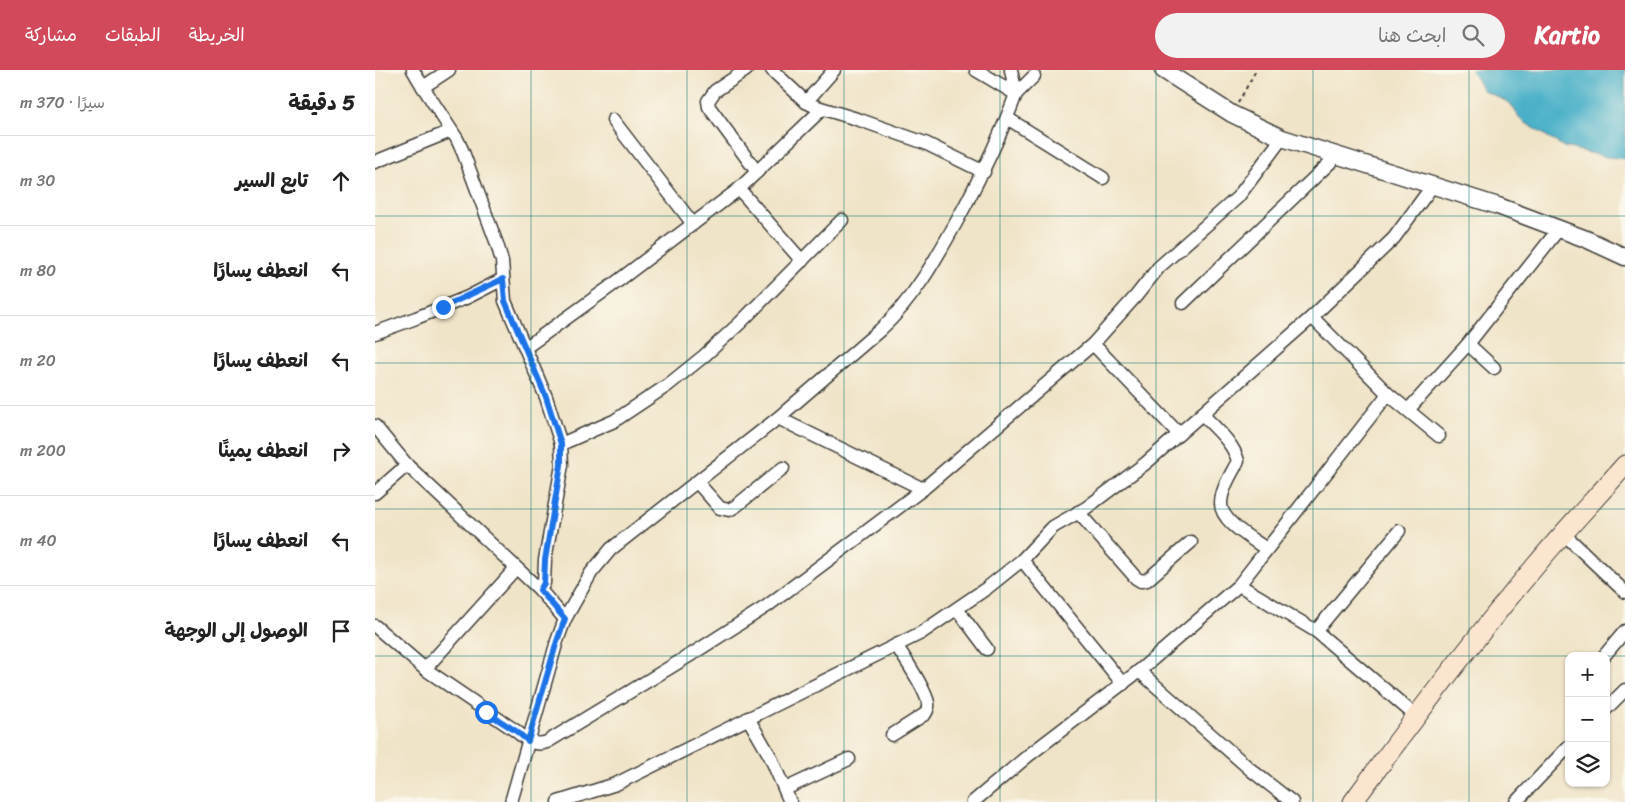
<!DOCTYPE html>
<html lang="ar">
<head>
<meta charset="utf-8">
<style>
  :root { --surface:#fff; --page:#f2f2f2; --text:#222; --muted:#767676; --line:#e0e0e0; --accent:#d1495b }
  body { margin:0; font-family:Sriracha,"Playpen Sans Arabic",sans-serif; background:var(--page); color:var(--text); direction:rtl }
  .controls { position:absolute; right:15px; bottom:15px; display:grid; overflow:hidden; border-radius:10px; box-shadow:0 1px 4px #0004 }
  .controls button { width:45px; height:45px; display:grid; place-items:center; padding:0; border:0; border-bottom:1px solid var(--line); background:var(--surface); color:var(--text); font:25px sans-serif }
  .stop { position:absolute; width:15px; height:15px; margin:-11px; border:4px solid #1a73e8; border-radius:50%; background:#fff }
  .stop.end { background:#1a73e8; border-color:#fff; box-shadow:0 1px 5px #0008 }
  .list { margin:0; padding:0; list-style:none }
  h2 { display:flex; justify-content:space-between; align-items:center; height:65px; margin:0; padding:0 20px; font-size:21px }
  h2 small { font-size:16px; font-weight:400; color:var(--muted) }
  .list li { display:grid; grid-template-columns:32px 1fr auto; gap:15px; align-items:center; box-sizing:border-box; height:90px; padding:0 20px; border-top:1px solid var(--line) }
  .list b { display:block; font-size:19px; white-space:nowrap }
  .list em { font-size:16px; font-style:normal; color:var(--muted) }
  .icon { flex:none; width:28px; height:28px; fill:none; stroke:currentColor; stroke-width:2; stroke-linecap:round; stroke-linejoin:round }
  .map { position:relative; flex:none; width:1250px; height:732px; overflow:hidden; direction:ltr }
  header { display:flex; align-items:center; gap:30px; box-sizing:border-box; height:70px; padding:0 25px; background:var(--accent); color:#fff }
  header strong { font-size:24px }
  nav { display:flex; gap:28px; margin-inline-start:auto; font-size:18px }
  .search { width:350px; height:45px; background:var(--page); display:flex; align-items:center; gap:12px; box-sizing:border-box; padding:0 18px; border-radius:28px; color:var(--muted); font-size:19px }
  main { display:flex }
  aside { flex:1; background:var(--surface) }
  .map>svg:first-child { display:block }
  .water { fill:#49b0c8; stroke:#326672 }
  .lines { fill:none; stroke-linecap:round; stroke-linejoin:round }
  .minor-casing { stroke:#3c3a36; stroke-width:15 }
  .tertiary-casing { stroke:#3c3a36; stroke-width:19 }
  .secondary-casing { stroke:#3c3a36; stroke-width:21 }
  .path { stroke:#3c3a36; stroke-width:2; stroke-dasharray:4 4; stroke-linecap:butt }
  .minor { stroke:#fff; stroke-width:12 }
  .tertiary { stroke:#fff; stroke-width:16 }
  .secondary { stroke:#fce5cf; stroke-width:19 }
  .route { stroke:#1a73e8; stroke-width:6 }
  .grid { fill:none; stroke:#0f766e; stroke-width:1; stroke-opacity:0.55 }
</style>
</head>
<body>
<header>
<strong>Kartio</strong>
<div class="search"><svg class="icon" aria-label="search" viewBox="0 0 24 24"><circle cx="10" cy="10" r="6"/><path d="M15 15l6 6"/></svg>ابحث هنا</div>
<nav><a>الخريطة</a><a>الطبقات</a><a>مشاركة</a></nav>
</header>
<main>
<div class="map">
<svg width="1250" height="732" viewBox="0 0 1250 732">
  <rect width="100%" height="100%" fill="#fbf7ec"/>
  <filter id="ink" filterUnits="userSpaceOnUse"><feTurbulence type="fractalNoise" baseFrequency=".02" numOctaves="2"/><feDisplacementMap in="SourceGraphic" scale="10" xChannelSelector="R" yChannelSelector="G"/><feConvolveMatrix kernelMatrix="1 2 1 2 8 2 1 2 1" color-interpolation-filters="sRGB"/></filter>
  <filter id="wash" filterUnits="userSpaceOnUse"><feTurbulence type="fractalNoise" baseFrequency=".0096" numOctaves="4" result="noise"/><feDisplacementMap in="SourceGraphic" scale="20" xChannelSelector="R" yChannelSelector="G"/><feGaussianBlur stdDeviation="1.12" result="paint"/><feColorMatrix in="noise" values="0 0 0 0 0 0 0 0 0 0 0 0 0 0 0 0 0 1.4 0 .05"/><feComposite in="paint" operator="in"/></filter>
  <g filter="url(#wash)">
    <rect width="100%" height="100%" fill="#f0e4c8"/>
    <path class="water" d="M 1096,0 L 1250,0 L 1250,89 L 1232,87 L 1189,77 L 1146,50 L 1135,33 L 1108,20 Z"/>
  </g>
  <g filter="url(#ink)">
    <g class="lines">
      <defs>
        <g id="minor">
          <path d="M 38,0 L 48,17"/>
          <path d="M 74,0 L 48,17 L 82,69 L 88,82 L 122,174 L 127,191 L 130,231 L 171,327 L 186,374 L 187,395 L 170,490 L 169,513 L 165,520"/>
          <path d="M 371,0 L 340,21 L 333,31 L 334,37 L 382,102"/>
          <path d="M 397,0 L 431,32 L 439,36 L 485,50 L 550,73 L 609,102"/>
          <path d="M 636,0 L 641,24 L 659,6"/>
          <path d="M 431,32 L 459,0"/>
          <path d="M 632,48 L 728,108"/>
          <path d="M 238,50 L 318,154"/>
          <path d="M 0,92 L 76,61"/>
          <path d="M 364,119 L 427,191"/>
          <path d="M 808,233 L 963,85"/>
          <path d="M 937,247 L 1013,324 L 1064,366"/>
          <path d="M 0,263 L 41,248 L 93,227 L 128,209"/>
          <path d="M 718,274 L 804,364"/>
          <path d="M 1093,274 L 1119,298"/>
          <path d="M 150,278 L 239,214 L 364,119 L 447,39"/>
          <path d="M 1033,340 L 1093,274 L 1183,160"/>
          <path d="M 827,344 C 839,357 858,372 863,391 C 857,403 846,419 846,434 C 846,452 878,469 891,479"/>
          <path d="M 403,348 L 548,419"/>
          <path d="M 0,356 L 32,395 L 165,520 L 190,549"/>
          <path d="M 186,374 L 239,351 L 293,315 L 329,286 L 365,253 L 467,150"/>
          <path d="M 322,412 L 345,438 L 354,440 L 361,436 L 408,398"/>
          <path d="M 0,423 L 32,395"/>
          <path d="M 703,442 L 761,508 L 766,511 L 772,510 L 816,472"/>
          <path d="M 1189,464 L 1250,522"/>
          <path d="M 647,490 L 748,614"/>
          <path d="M 864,515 L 941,561 L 1042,647"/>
          <path d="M 582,539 L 612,579"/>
          <path d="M 0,556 L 50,599 L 141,661 C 151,669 159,677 172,672 L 317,584 L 392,536 L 548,419 L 718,274 L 761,226 L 784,197 L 863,127 L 907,68"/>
          <path d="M 941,561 L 1024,461"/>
          <path d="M 1229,586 L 1250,561"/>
          <path d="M 50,599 L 141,498"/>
          <path d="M 764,601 L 876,700 L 917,732"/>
          <path d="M 1231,639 L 1250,620"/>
          <path d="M 373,648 L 395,686 L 415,732"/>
          <path d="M 517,665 L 550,644 C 552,641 554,638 553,633 C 551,620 529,587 521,575"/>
          <path d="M 410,719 L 474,689"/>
          <path d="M 136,732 L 182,571 L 190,549 L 216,503 L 236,479 L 403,348 L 505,260 C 539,229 561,189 583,149 C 605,108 625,68 641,24 L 601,0"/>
          <path d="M 183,732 L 241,714 L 546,563 L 612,518 L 647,490 L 678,457 L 711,438 L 771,393 L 937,247 L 1019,168 L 1058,115"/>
          <path d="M 598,732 L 654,685 L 764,601 L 864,515 L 1013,324"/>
          <path d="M 1141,732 L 1194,676"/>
        </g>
        <path id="tertiary" d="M 788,0 L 857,44 L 907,68 L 1123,136 L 1211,169 L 1250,187"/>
        <path id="secondary" d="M 978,732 C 1037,651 1097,571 1162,494 C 1190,460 1221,428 1250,395"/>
      </defs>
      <use href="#minor" class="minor-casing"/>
      <use href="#tertiary" class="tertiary-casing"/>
      <use href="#secondary" class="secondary-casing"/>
      <path class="path" d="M 863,33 L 881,0"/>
      <use href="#minor" class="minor"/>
      <use href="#tertiary" class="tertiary"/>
      <use href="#secondary" class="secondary"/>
    </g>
  </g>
  <g class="lines" filter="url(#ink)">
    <path class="route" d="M 68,237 L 128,209 L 130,231 L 171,327 L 186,374 L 186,395 L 170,490 L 169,513 L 165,520 L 190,549 L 182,571 L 153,671 L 141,661 L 111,642"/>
  </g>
  <path class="grid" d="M 156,0 L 156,732M 312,0 L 312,732M 469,0 L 469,732M 625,0 L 625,732M 781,0 L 781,732M 938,0 L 938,732M 1094,0 L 1094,732M 0,146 L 1250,146M 0,293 L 1250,293M 0,439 L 1250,439M 0,586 L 1250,586"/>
</svg>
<div class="controls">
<button>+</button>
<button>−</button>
<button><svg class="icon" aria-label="layers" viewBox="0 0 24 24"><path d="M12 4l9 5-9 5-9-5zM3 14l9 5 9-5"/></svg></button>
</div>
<div class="stop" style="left:111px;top:642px"></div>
<div class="stop end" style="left:68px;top:237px"></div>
</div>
<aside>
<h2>5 دقيقة<small>سيرًا · 370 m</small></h2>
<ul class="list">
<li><svg class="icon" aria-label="ahead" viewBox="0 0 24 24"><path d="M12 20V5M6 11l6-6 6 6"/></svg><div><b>تابع السير</b></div><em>30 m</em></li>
<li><svg class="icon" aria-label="left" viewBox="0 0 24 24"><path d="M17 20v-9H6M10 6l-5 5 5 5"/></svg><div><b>انعطف يسارًا</b></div><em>80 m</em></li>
<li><svg class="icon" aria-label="left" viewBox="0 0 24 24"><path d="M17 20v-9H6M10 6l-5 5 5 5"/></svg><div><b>انعطف يسارًا</b></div><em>20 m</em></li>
<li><svg class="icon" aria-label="right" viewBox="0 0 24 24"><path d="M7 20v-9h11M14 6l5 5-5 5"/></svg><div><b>انعطف يمينًا</b></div><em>200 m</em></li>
<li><svg class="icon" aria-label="left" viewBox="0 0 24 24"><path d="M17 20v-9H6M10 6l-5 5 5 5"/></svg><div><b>انعطف يسارًا</b></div><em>40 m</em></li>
<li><svg class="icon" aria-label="arrive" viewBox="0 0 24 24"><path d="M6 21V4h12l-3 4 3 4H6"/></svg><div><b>الوصول إلى الوجهة</b></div></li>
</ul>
</aside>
</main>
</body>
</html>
